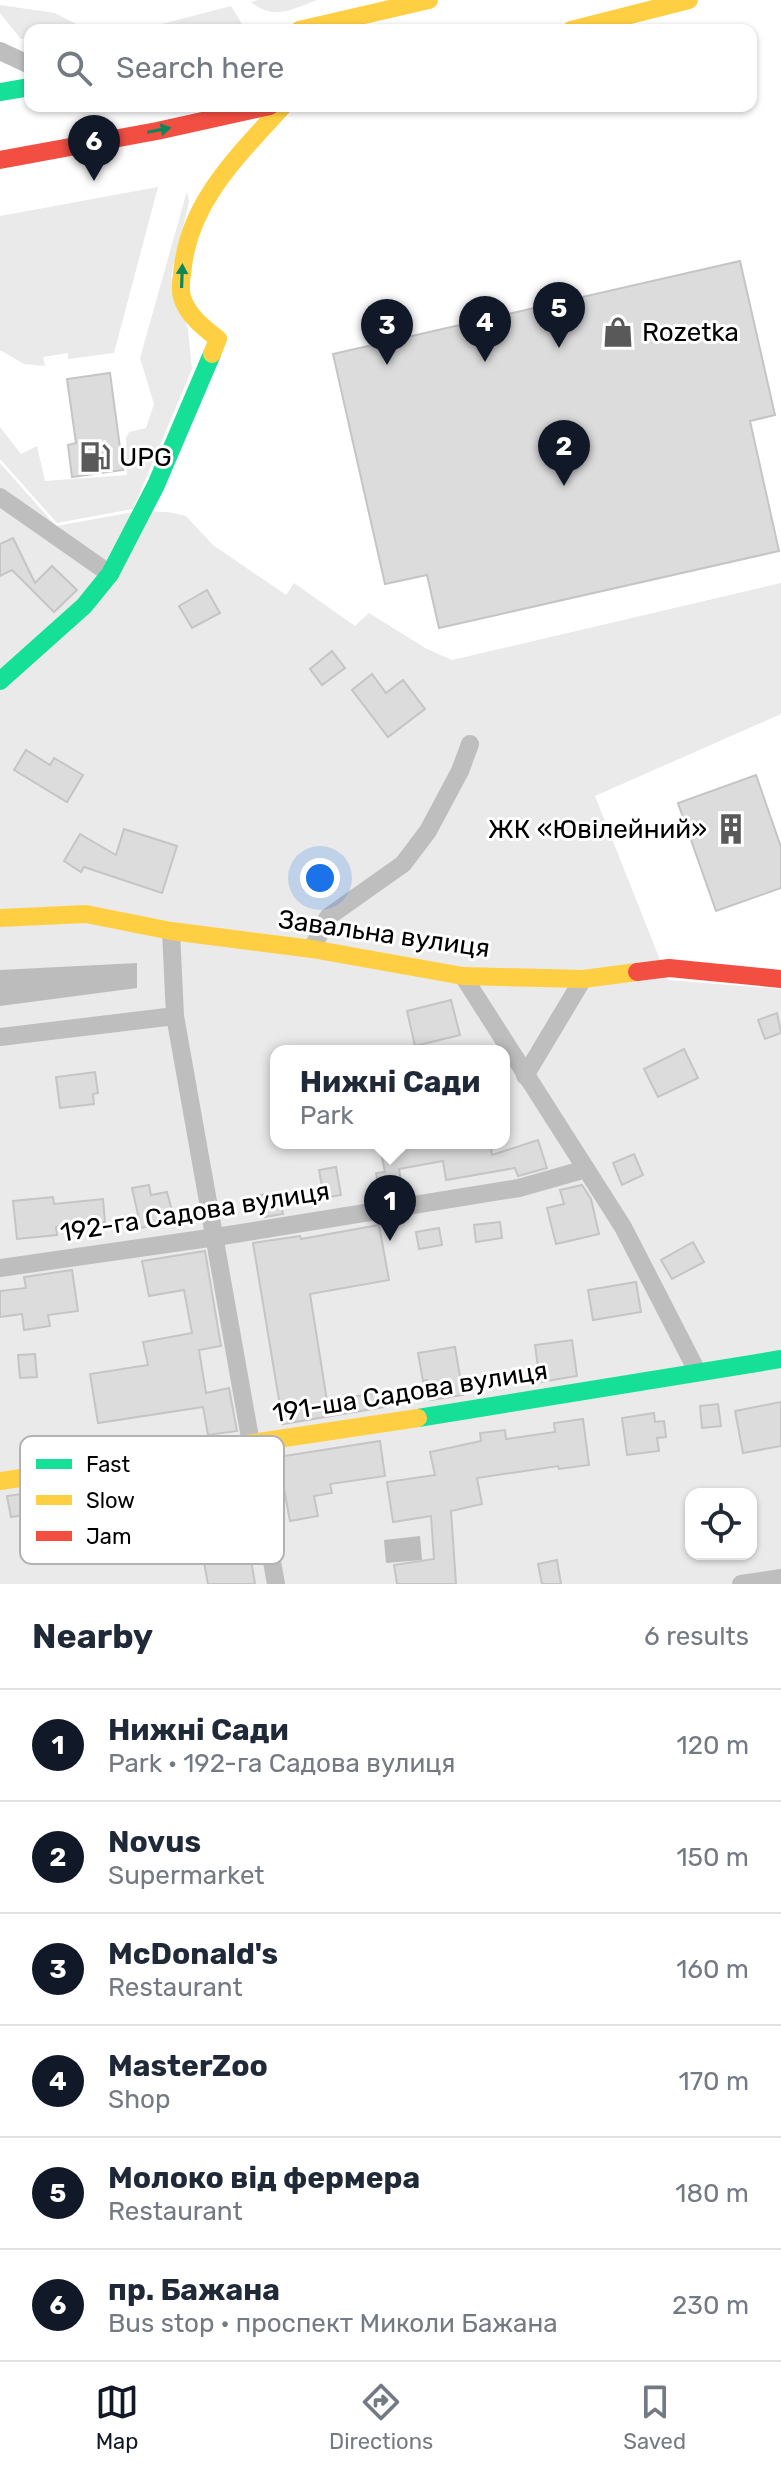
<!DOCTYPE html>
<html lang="en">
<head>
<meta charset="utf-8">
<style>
  :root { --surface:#fff; --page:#f2f2f3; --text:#1f2937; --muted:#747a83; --line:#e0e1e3; --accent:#111827 }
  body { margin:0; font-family:Rubik,sans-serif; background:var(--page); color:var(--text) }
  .controls { position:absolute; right:24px; bottom:24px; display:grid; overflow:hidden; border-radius:16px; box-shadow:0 2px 6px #0004 }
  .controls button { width:72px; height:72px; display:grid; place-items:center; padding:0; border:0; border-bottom:2px solid var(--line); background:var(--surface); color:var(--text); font:40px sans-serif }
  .you { position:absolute; left:320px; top:878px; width:28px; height:28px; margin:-20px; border:6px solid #fff; border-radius:50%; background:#1a73e8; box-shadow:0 0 0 12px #1a73e833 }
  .badge { display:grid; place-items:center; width:52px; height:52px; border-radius:50%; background:var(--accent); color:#fff; font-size:26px; font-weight:700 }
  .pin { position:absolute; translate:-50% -66px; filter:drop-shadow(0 2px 4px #0008) }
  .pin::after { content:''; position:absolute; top:42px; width:28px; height:24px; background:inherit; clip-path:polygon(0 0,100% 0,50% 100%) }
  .popup { position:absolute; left:270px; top:1045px; width:240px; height:104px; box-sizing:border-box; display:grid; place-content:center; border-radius:16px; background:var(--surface); filter:drop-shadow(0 2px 6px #0005); font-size:26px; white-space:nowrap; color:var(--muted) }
  .popup b { font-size:30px; color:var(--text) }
  .popup::after { content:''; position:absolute; left:50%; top:100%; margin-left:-16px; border:16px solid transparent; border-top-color:var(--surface) }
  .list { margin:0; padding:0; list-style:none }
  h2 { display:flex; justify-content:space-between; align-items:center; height:104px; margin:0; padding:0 32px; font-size:34px }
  h2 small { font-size:26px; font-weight:400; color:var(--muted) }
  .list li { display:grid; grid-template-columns:52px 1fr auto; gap:24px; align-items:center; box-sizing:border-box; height:112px; padding:0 32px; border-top:2px solid var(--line) }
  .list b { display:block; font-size:30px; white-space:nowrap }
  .list p { margin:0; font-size:26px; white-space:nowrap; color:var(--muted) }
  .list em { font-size:26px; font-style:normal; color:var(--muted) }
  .icon { flex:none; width:44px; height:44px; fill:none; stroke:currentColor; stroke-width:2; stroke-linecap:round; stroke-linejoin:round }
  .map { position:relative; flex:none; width:781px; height:1584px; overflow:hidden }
  .search { position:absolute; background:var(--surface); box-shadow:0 2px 6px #0004; left:24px; right:24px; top:24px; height:88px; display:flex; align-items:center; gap:20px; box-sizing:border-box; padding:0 28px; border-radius:16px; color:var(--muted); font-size:30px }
  .sheet { height:776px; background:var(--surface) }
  nav { display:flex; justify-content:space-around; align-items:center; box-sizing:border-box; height:112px; border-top:2px solid var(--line); background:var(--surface); font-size:22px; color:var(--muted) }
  nav a { display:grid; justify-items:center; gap:4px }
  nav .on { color:var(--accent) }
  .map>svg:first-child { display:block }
  .green { fill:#eaeaea; fill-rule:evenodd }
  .water { fill:#bcbcbc }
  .building { fill:#dcdcdc; stroke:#c5c5c5; stroke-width:2 }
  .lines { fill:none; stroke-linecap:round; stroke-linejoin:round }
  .street { stroke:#bebebe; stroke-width:18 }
  .fast { stroke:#16e098; stroke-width:18 }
  .slow { stroke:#ffcf43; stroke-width:18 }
  .jam { stroke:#f24e42; stroke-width:18 }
  .oneway { fill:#0d865b }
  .labels { text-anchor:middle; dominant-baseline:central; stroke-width:6; stroke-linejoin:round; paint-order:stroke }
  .poi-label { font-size:26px; fill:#000; stroke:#fff; text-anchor:start }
  .street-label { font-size:26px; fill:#000; stroke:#fff }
  .key { fill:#fff; stroke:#b2b2b2; stroke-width:2 }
  .key-label { font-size:22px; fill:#000 }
</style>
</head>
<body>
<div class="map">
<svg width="781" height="1584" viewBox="0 0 781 1584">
  <rect width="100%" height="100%" fill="#fff"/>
  <g class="green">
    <path d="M 258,0 L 317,0 C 292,9 275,21 251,2 Z"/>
    <path d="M 0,5 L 55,13 L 78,25 L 60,30 L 30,30 L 30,37 L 21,39 L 0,13 Z"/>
    <path d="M 231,6 L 242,24 L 216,30 L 153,30 L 150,27 Z"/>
    <path d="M 158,187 L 114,353 L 68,359 L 68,353 L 43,357 L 45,366 L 24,364 L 0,350 L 0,216 Z"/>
    <path d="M 187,191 L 189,202 L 171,277 L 188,329 L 192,369 L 133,509 L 57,523 L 0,459 L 0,427 L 21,454 L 37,446 L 45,481 L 127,475 L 126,438 L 129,432 L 146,428 L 154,404 L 140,358 Z"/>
    <path d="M 0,463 L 56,526 L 134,512 L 168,512 L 186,516 L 213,545 L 286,595 L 294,583 L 355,626 L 369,613 L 427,649 L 452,660 L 781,583 L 781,714 L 595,796 L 668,980 L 781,989 L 781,1584 L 0,1584 ZM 276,1051 L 504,1051 L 504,1143 L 276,1143 ZM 691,1494 L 751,1494 L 751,1554 L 691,1554 Z"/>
  </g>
  <g class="water">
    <path d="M 137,963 L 137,988 L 0,1006 L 0,970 Z"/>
    <path d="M 420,1536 L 422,1560 L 386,1563 L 384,1540 Z"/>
  </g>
  <g class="building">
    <path d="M 740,261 L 775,415 L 750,421 L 779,551 L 439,628 L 427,575 L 385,584 L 333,354 Z"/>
    <path d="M 110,373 L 123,470 L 72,477 L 68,445 L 76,443 L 67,379 Z"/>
    <path d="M 13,538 L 35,583 L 52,566 L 77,590 L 54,612 L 12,570 L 0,576 L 0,544 Z"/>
    <path d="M 207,590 L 220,613 L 192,628 L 179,606 Z"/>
    <path d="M 332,651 L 345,668 L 322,685 L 310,669 Z"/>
    <path d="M 372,674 L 386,693 L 403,680 L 425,709 L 388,737 L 352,690 Z"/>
    <path d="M 26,750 L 50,765 L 54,758 L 83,775 L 67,802 L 14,770 Z"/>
    <path d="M 756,775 L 781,847 L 781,888 L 716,911 L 678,803 Z"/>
    <path d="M 124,829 L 177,846 L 162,893 L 84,867 L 81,872 L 64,861 L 80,834 L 116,855 Z"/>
    <path d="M 451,1000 L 460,1035 L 415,1046 L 407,1011 Z"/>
    <path d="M 777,1013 L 781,1033 L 765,1039 L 758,1020 Z"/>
    <path d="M 684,1049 L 698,1078 L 658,1097 L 644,1069 Z"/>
    <path d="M 95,1072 L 98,1093 L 93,1094 L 94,1104 L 60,1108 L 56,1077 Z"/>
    <path d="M 538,1140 L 547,1168 L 518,1176 L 515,1168 L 446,1180 L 443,1161 L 399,1169 L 403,1193 L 381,1197 L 376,1173 L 385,1172 L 379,1143 L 490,1143 L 492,1155 Z"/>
    <path d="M 634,1154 L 643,1175 L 622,1185 L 613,1163 Z"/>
    <path d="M 336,1167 L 341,1195 L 324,1198 L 319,1170 Z"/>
    <path d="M 149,1185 L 151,1195 L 167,1192 L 172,1211 L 158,1215 L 160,1223 L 141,1228 L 132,1188 Z"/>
    <path d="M 582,1185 L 591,1199 L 599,1234 L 556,1244 L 547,1208 L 564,1204 L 560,1190 Z"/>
    <path d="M 279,1192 L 283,1214 L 264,1217 L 260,1195 Z"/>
    <path d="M 53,1197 L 54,1204 L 103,1199 L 105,1222 L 56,1227 L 57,1235 L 17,1239 L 13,1201 Z"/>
    <path d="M 500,1222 L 502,1238 L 476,1242 L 474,1225 Z"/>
    <path d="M 379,1225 L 389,1280 L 310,1294 L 327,1401 L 382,1392 L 385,1407 L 283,1424 L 253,1243 L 300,1236 L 301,1239 Z"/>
    <path d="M 439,1228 L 442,1245 L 419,1249 L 416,1232 Z"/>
    <path d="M 693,1242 L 704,1262 L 672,1279 L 661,1260 Z"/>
    <path d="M 205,1251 L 221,1346 L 199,1350 L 206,1393 L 229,1388 L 237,1431 L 208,1435 L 203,1407 L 98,1423 L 90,1374 L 148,1365 L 143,1342 L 192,1333 L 184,1290 L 149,1296 L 142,1261 Z"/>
    <path d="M 72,1270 L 78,1311 L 48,1315 L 50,1326 L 24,1330 L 22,1314 L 0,1317 L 0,1291 L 26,1288 L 24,1277 Z"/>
    <path d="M 636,1282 L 641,1312 L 593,1320 L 588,1290 Z"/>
    <path d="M 572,1340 L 577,1376 L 540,1382 L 535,1345 Z"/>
    <path d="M 455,1347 L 463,1395 L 430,1400 L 427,1380 L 423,1381 L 418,1353 Z"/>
    <path d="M 35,1354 L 37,1377 L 20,1378 L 18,1355 Z"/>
    <path d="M 781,1402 L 781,1446 L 743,1453 L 735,1411 Z"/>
    <path d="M 718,1404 L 721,1426 L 702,1428 L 700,1406 Z"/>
    <path d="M 654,1413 L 655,1422 L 664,1421 L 666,1437 L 657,1438 L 659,1451 L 627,1455 L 622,1418 Z"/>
    <path d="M 583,1419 L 589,1465 L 559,1469 L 558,1466 L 477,1478 L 482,1504 L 451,1511 L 456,1584 L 397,1584 L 394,1565 L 434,1559 L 431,1516 L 393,1522 L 387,1482 L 435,1475 L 430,1452 L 481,1441 L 480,1433 L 505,1430 L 506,1439 L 555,1432 L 554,1423 Z"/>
    <path d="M 380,1441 L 385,1476 L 330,1484 L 332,1493 L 314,1496 L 318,1516 L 290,1521 L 278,1457 Z"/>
    <path d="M 225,1465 L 226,1476 L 239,1474 L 241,1497 L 248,1505 L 243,1511 L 255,1584 L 208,1584 L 203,1557 L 193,1558 L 191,1534 L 198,1533 L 193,1489 L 185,1489 L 183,1471 Z"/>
    <path d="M 152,1475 L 154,1485 L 94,1493 L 98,1517 L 89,1539 L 72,1556 L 58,1559 L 49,1549 L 43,1512 L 11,1517 L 7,1496 Z"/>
    <path d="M 557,1560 L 561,1584 L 542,1584 L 538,1564 Z"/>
  </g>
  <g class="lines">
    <g class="street">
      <path d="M 0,51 L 30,65"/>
      <path d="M 0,497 L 110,574"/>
      <path d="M 171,931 L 175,1016 L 276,1584"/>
      <path d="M 312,949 L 328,917 L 403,864 L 428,831 L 460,771 L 470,744"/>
      <path d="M 463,976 L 623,1227 L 697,1371"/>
      <path d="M 0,1037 L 175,1016"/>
      <path d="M 525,1076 L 583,979"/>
      <path d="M 0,1268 L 216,1237 L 519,1188 L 586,1169"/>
      <path d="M 741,1584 L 781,1578"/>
    </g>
    <g class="fast">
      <path d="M 0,92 L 30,87"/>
      <path d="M 0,681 L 84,606 L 110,574 L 156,485 L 212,354"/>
      <path d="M 418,1418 L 781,1359"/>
    </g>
    <g class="slow">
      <path d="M 299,30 L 429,0"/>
      <path d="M 571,30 L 689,0"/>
      <path d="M 212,354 L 218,339 C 204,328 187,315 182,297 C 179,287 182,276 183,266 C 191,199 240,154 283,106"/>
      <path d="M 0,918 L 86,914 L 171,931 L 312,949 L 463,976 L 583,979 L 637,972"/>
      <path d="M 0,1481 L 418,1418"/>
    </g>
    <g class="jam">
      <path d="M 0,160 L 157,131 L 270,106"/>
      <path d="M 637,972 L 669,968 L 781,979"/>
    </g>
  </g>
  <defs><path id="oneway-solid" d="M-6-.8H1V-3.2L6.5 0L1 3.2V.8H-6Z" transform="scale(2)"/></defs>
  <g class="oneway">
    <use href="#oneway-solid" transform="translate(159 130) rotate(-11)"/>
    <use href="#oneway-solid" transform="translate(182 276) rotate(-88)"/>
  </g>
  <defs>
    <symbol id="shop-bare" viewBox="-9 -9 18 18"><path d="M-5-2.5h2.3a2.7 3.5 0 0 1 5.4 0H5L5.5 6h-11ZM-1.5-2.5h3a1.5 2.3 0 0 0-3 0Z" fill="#595959" stroke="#fff" stroke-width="2.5" paint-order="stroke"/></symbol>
    <symbol id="fuel-bare" viewBox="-9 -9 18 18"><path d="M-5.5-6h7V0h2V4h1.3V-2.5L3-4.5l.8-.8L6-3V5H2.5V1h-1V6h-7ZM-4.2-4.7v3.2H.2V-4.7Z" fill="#595959" stroke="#fff" stroke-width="2.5" paint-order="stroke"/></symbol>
    <symbol id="building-bare" viewBox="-9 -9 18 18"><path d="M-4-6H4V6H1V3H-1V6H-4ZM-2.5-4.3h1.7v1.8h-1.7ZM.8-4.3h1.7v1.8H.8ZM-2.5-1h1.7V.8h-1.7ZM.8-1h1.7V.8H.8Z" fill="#595959" stroke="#fff" stroke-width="2.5" paint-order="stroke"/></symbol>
  </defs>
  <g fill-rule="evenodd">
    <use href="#shop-bare" x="596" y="310" width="44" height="44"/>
    <use href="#fuel-bare" x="73" y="435" width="44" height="44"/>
    <use href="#building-bare" x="709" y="807" width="44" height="44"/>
  </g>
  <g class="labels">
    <g class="poi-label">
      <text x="642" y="332">Rozetka</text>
      <text x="119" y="457">UPG</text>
      <text x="707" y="829" text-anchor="end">ЖК «Ювілейний»</text>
    </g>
    <g class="street-label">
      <text transform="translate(384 934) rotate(8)">Завальна вулиця</text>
      <text transform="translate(195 1212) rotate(-9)">192-га Садова вулиця</text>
      <text transform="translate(410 1392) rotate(-9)">191-ша Садова вулиця</text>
    </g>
  </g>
  <rect x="20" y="1436" width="264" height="128" rx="12" class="key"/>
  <rect x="36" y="1459" width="36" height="10" fill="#16e098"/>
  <rect x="36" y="1495" width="36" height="10" fill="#ffcf43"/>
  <rect x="36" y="1531" width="36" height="10" fill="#f24e42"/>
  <g class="key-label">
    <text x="86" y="1472">Fast</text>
    <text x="86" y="1508">Slow</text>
    <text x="86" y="1544">Jam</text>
  </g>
</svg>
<div class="controls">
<button><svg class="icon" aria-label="locate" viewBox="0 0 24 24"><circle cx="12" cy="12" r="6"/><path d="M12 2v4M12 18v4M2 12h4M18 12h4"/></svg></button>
</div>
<div class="you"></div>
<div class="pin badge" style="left:390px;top:1241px">1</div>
<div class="popup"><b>Нижні Сади</b>Park</div>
<div class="pin badge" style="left:564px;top:486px">2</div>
<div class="pin badge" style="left:387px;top:365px">3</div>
<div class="pin badge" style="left:485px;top:362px">4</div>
<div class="pin badge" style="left:559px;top:348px">5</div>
<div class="pin badge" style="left:94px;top:181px">6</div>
<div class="search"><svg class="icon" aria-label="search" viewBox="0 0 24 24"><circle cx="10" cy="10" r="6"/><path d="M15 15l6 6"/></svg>Search here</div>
</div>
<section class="sheet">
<h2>Nearby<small>6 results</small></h2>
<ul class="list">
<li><span class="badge">1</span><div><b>Нижні Сади</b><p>Park · 192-га Садова вулиця</p></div><em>120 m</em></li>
<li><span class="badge">2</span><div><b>Novus</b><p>Supermarket</p></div><em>150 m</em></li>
<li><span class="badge">3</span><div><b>McDonald's</b><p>Restaurant</p></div><em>160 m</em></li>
<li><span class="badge">4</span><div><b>MasterZoo</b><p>Shop</p></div><em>170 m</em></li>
<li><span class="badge">5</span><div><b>Молоко від фермера</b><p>Restaurant</p></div><em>180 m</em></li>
<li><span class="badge">6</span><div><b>пр. Бажана</b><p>Bus stop · проспект Миколи Бажана</p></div><em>230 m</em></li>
</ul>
</section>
<nav>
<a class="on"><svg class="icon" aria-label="map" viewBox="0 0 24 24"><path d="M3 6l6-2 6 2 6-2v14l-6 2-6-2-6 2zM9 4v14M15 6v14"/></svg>Map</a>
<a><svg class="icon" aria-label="directions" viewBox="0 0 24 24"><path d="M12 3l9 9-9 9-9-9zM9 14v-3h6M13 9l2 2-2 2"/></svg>Directions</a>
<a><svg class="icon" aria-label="saved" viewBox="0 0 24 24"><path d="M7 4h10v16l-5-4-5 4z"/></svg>Saved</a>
</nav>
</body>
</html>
